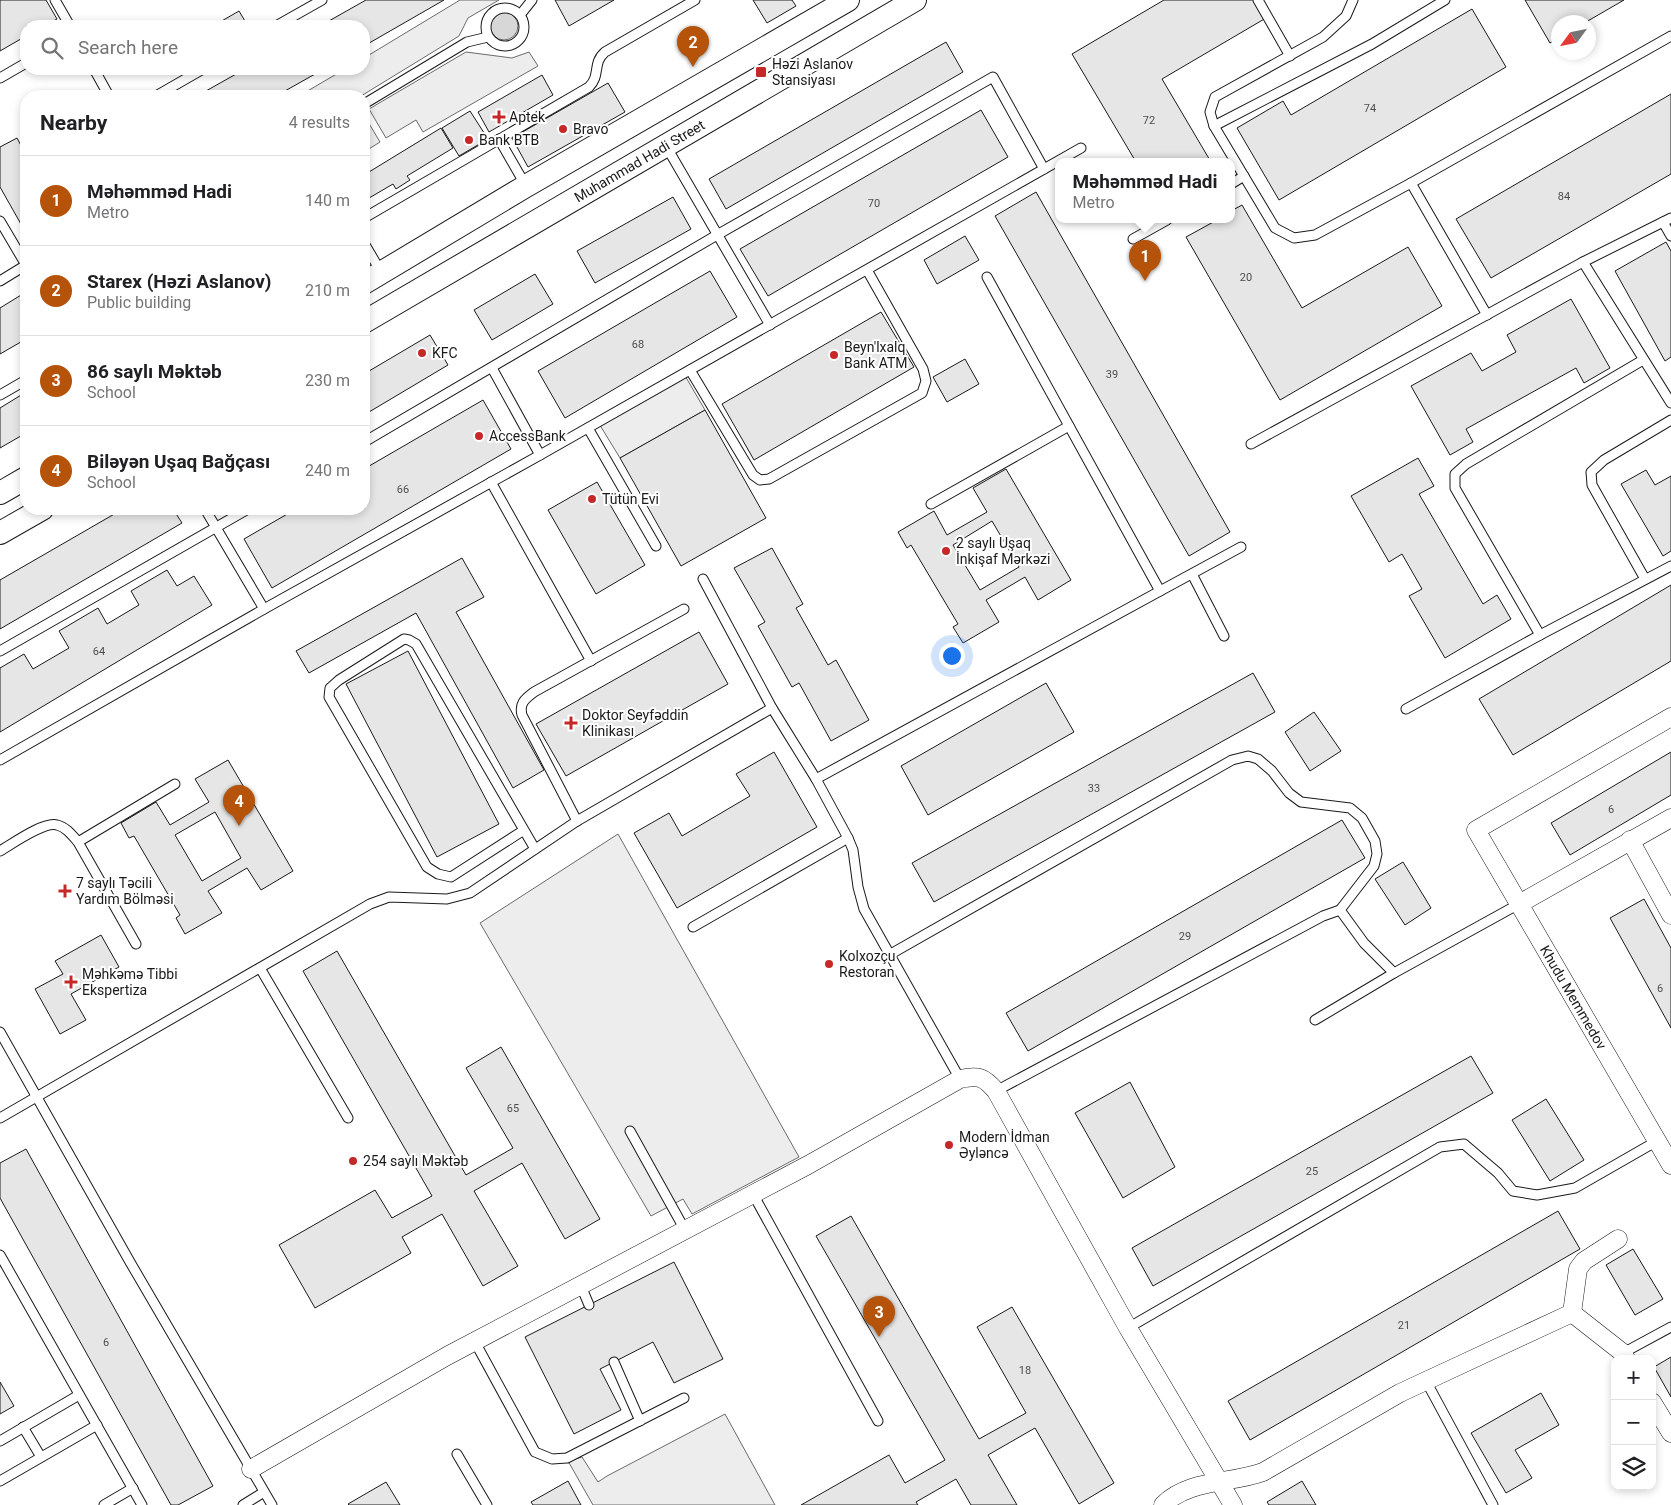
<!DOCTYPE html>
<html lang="en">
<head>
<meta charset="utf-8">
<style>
  :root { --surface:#fff; --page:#f2f2f2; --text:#202124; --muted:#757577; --line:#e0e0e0; --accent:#b45309 }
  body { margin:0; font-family:Roboto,sans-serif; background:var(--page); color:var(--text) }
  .controls { position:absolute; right:15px; bottom:15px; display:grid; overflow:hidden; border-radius:10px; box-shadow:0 2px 8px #0003 }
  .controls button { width:45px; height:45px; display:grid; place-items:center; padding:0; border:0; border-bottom:1px solid var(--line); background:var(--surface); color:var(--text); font:25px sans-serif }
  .compass { position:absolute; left:1551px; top:15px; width:45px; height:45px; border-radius:50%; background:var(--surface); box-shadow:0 2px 8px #0003; rotate:237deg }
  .you { position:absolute; left:951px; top:655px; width:18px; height:18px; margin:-12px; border:4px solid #fff; border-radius:50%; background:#1a73e8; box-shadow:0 0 0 8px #1a73e833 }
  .badge { display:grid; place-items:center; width:32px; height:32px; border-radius:50%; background:var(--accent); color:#fff; font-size:16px; font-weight:700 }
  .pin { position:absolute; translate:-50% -41px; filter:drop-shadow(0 1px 2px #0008) }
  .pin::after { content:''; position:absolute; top:26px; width:18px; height:15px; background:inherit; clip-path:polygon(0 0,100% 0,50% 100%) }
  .popup { position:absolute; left:1055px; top:158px; width:180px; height:65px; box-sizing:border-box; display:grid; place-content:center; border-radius:10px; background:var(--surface); filter:drop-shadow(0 1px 4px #0005); font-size:16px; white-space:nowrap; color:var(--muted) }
  .popup b { font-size:19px; color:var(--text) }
  .popup::after { content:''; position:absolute; left:50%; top:100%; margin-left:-10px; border:10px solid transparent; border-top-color:var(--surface) }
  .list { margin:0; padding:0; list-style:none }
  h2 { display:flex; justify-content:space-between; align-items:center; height:65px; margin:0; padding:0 20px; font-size:21px }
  h2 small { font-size:16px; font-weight:400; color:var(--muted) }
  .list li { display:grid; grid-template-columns:32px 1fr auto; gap:15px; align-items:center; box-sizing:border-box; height:90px; padding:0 20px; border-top:1px solid var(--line) }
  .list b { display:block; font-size:19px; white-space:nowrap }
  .list p { margin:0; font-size:16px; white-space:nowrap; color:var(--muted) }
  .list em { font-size:16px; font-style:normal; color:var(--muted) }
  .icon { flex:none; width:28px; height:28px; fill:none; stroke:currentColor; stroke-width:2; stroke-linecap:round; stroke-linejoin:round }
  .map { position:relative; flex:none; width:1671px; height:1505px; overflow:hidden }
  .search { position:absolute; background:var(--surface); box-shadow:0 2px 8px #0003; left:20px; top:20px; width:350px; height:55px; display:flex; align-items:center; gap:12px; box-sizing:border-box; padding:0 18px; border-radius:20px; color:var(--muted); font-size:19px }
  .panel { position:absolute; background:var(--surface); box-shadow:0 2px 8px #0003; left:20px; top:90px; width:350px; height:425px; border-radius:20px }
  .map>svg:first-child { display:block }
  .built { fill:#ededed; stroke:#6a6a6a }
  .water { fill:#d7d7d7; stroke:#6a6a6a }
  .building { fill:#e6e6e6; stroke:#1a1a1a; fill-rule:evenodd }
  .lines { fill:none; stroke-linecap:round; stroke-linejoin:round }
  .service-casing { stroke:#1a1a1a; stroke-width:11 }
  .minor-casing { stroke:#1a1a1a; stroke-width:19 }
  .tertiary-casing { stroke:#1a1a1a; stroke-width:24 }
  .service { stroke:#fff; stroke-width:9 }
  .minor { stroke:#fff; stroke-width:18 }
  .tertiary { stroke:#fff; stroke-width:22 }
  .poi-dot { fill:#c62828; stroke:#fff; stroke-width:2 }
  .labels { text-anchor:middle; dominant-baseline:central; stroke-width:4; stroke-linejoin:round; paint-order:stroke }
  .number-label { font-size:11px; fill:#4d4d4d }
  .poi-label { font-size:14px; fill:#1a1a1a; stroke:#fff; text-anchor:start }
  .street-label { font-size:14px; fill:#1a1a1a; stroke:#fff }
</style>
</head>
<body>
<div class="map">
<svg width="1671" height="1505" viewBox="0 0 1671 1505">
  <rect width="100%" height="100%" fill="#fff"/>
  <g class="built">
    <path d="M 460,0 L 499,0 L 468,18 L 459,36 L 361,96 L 299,96 L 345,69 L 364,69 L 364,58 Z"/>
    <path d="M 466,52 L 512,58 L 529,52 L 538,66 L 423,132 L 416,120 L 386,138 L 369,109 Z"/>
    <path d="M 364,115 L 380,142 L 364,152 Z"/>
    <path d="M 684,374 L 705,410 L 620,458 L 598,422 Z"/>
    <path d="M 618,834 L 799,1157 L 692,1214 L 683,1199 L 651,1216 L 480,923 Z"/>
    <path d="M 725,1414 L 775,1505 L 593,1505 L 568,1461 L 582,1457 L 598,1482 L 607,1476 Z"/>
  </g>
  <circle class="water" cx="504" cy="26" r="14"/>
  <g class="building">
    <path d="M 0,0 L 46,0 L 57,19 L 44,26 L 26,26 L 26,36 L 0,51 Z"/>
    <path d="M 366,0 L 444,0 L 364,46 L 364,26 L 320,26 Z"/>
    <path d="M 555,0 L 614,0 L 569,26 Z"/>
    <path d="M 753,0 L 792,0 L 796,6 L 767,23 Z"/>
    <path d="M 1164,0 L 1255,0 L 1266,18 L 1162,79 L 1211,162 L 1136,162 L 1072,54 Z"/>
    <path d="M 1525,0 L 1624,0 L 1586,22 L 1558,22 L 1558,38 L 1550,43 Z"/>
    <path d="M 1472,9 L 1506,67 L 1279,200 L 1237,128 L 1283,101 L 1291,115 Z"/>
    <path d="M 239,11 L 248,26 L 213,26 Z"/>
    <path d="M 946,42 L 963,72 L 726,209 L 709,179 Z"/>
    <path d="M 245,69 L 324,69 L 276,96 L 197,96 Z"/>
    <path d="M 542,75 L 553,95 L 489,132 L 478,112 Z"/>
    <path d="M 608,83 L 625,112 L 528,167 L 512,138 Z"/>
    <path d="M 1671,94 L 1671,174 L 1491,278 L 1456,219 Z"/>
    <path d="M 981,110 L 1008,157 L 768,296 L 740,249 Z"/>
    <path d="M 470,111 L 488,139 L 459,156 L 442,128 Z"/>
    <path d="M 441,128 L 453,148 L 407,176 L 410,180 L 396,189 L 393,184 L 364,201 L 364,175 Z"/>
    <path d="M 17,138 L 26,155 L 26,233 L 0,187 L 0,147 Z"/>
    <path d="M 1036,192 L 1230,532 L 1189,556 L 995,216 Z"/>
    <path d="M 673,197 L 691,229 L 595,283 L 577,251 Z"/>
    <path d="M 1242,205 L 1302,308 L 1408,247 L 1442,306 L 1280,400 L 1186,237 L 1217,220 L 1231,220 L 1231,211 Z"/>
    <path d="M 965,236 L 979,260 L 937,284 L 924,260 Z"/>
    <path d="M 1666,242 L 1671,251 L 1671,357 L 1665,361 L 1615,271 Z"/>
    <path d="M 710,271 L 737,317 L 565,418 L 538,371 Z"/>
    <path d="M 535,274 L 553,304 L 492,340 L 474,310 Z"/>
    <path d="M 26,292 L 26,339 L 0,354 L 0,308 Z"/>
    <path d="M 1571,299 L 1610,368 L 1584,383 L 1576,368 L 1466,429 L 1473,442 L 1450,455 L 1411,386 L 1471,353 L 1482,371 L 1516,352 L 1507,335 Z"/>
    <path d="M 881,312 L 914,367 L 754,460 L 722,404 Z"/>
    <path d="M 430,335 L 448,365 L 364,415 L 364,374 Z"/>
    <path d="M 965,359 L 979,384 L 947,402 L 933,377 Z"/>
    <path d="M 26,392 L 26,433 L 0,448 L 0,408 Z"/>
    <path d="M 483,400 L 511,449 L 272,588 L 244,539 L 296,509 L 364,509 L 364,469 Z"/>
    <path d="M 705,410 L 766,518 L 681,566 L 620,458 Z"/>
    <path d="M 1418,458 L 1434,486 L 1419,494 L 1483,604 L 1497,595 L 1511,619 L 1445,658 L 1409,596 L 1422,589 L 1402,554 L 1389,562 L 1351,496 Z"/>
    <path d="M 1006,469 L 1071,580 L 1038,600 L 1025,577 L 986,600 L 999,622 L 963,643 L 953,627 L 958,624 L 911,545 L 907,548 L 898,532 L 934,511 L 947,535 L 987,512 L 973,488 ZM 992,521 L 1019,567 L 980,590 L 953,545 Z"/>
    <path d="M 1646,470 L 1655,485 L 1671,476 L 1671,551 L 1663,556 L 1621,484 Z"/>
    <path d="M 597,482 L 645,565 L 596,594 L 548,510 Z"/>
    <path d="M 123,509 L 173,509 L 182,523 L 0,629 L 0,580 Z"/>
    <path d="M 772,548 L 803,604 L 796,608 L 828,665 L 836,660 L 869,720 L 831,741 L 799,683 L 792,687 L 758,626 L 765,622 L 734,568 Z"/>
    <path d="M 462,558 L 484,597 L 456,612 L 544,770 L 513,788 L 416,613 L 309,673 L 296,651 Z"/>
    <path d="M 167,570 L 177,586 L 194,576 L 212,605 L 0,732 L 0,668 L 24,654 L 33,669 L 69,648 L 59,631 L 98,608 L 107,624 L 139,605 L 131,591 Z"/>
    <path d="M 1671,585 L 1671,661 L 1513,755 L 1479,699 Z"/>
    <path d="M 699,632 L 728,684 L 566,776 L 536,724 Z"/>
    <path d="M 408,651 L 499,824 L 437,857 L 346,684 Z"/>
    <path d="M 1253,673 L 1275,712 L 934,902 L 912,863 Z"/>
    <path d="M 1046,683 L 1074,732 L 928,815 L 901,766 Z"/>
    <path d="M 1314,712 L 1341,751 L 1310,771 L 1285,732 Z"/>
    <path d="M 774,752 L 817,827 L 677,908 L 634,833 L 669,813 L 682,836 L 750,796 L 736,774 Z"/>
    <path d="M 1671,752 L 1671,795 L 1570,855 L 1551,823 Z"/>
    <path d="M 228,760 L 293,871 L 261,890 L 247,868 L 208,891 L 222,913 L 185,934 L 176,918 L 180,915 L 134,836 L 129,838 L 121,823 L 156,802 L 170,825 L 209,802 L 195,779 ZM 215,812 L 241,858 L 202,881 L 175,835 Z"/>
    <path d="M 1342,820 L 1365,858 L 1028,1051 L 1006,1013 Z"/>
    <path d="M 1403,862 L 1431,908 L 1405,925 L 1375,879 Z"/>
    <path d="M 1644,899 L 1671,948 L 1671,1028 L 1610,918 Z"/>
    <path d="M 101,935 L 119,967 L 71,994 L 86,1020 L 60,1034 L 35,989 L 63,974 L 55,961 Z"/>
    <path d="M 337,951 L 466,1175 L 513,1148 L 466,1068 L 501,1047 L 600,1219 L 565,1239 L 522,1163 L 474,1191 L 518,1266 L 483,1286 L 442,1214 L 402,1237 L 411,1253 L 315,1308 L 279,1245 L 375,1190 L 392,1218 L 432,1196 L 303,971 Z"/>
    <path d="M 1471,1056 L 1493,1093 L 1153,1286 L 1132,1248 Z"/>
    <path d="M 1130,1082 L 1175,1167 L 1123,1198 L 1075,1113 Z"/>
    <path d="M 1546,1099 L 1584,1160 L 1550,1181 L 1512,1120 Z"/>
    <path d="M 26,1149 L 213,1486 L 178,1505 L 171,1505 L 0,1198 L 0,1163 Z"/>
    <path d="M 1558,1211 L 1580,1249 L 1250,1440 L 1228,1401 Z"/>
    <path d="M 851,1216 L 979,1439 L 1026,1413 L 977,1327 L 1012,1307 L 1114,1483 L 1079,1504 L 1035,1428 L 988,1455 L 1017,1505 L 971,1505 L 956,1479 L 916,1502 L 918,1505 L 801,1505 L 889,1455 L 905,1483 L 945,1460 L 816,1236 Z"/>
    <path d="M 1633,1249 L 1663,1299 L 1635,1315 L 1606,1265 Z"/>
    <path d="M 674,1262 L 723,1359 L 674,1383 L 653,1342 L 614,1362 L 600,1369 L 621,1410 L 574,1434 L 525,1337 Z"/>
    <path d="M 1671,1357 L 1671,1397 L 1654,1367 Z"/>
    <path d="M 0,1382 L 14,1406 L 0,1414 Z"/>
    <path d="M 1541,1393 L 1559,1425 L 1515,1450 L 1532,1478 L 1506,1493 L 1471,1433 Z"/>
    <path d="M 568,1481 L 581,1505 L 533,1505 L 531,1502 Z"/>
    <path d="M 1302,1481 L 1316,1505 L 1269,1505 L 1267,1502 Z"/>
    <path d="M 386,1482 L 400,1505 L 349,1505 L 348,1504 Z"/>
  </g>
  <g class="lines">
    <defs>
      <g id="service">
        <path d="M 55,0 L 70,26"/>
        <path d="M 1258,0 L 1290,56"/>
        <path d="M 1353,0 L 1346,16 L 1323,37 L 1215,97 L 1210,112 L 1214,126 L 1275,228 L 1294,238 L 1315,235 L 1411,183 L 1671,36"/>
        <circle cx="505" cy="27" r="19"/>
        <path d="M 520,15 L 532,0"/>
        <path d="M 276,26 L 322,0"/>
        <path d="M 94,69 L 109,96"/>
        <path d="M 0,78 L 26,63"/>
        <path d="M 156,96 L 203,69"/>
        <path d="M 364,104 L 467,42 L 488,37"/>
        <path d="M 1214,126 L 1372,44 L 1445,0"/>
        <path d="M 499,139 L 526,186"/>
        <path d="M 666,146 L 770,325"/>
        <path d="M 1411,183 L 1487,315"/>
        <path d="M 1231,184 L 1244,176"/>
        <path d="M 364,218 L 589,87 C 601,75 592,63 605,52 L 695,0"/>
        <path d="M 0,221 L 26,265 L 0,281"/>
        <path d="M 1663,222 L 1671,236"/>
        <path d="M 1133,239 L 1167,220"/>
        <path d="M 364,243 L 381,272"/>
        <path d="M 1583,262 L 1671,403"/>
        <path d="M 492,368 L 540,455"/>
        <path d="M 690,370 L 753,475 L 760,480 L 769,479 L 922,393 L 926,381 L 923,369 L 867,270"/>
        <path d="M 0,395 L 26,380"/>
        <path d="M 588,428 L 656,546"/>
        <path d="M 364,442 L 717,235 L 993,77 L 1044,169"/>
        <path d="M 1251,444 L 1583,262 L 1671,218"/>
        <path d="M 491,482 L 591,661"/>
        <path d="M 931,504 L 1069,426"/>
        <path d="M 205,509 L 264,609"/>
        <path d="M 1192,574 L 1224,636"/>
        <path d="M 703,579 L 772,708 L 816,779 L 848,838 L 853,850 L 858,887 L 864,909 L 960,1079"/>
        <path d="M 1645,579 L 1592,485 L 1591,472 L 1604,460 L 1671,420"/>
        <path d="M 1160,591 L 1241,547"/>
        <path d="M 1540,635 L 1455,488 L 1455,474 L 1466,464 L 1643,360"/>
        <path d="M 0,651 L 248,509"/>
        <path d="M 1406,709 L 1540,635 L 1671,566"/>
        <path d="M 0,760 L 264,609 L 540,455 L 1081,148"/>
        <path d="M 816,779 L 1160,591 L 987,277"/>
        <path d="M 577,821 L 522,715 C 519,703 525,699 534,692 L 684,609"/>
        <path d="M 524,830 L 451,877 L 438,874 L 427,867 L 329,697 L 330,688 L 339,680 L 404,639 L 409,640 L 416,644 L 535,849"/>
        <path d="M 78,842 L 175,784"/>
        <path d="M 0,851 C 12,844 44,821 57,825 C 66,827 72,835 78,842 L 136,944"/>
        <path d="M 693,927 L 848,838"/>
        <path d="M 889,955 L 1232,760 L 1248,756 L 1258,759 L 1272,771 L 1289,793 L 1301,802 L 1350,808 L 1362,818 L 1375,841 L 1377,854 L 1374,866 L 1340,910"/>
        <path d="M 260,968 L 348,1118"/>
        <path d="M 1315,1020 L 1394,973"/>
        <path d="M 0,1032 L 130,1262 L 272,1505"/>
        <path d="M 996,1091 L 1323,916 L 1340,910 L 1364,943 L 1394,973 L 1519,904"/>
        <path d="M 0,1118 L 370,904 L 389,897 L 447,899 L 470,893 L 577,821 L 772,708"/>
        <path d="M 630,1131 L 685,1230"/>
        <path d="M 753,1194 L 878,1421"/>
        <path d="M 0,1255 L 142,1505"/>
        <path d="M 581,1286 L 589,1305"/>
        <path d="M 1128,1328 L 1440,1147 L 1464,1144 L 1498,1173 L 1513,1191 L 1537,1195 L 1575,1188 L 1657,1141"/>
        <path d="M 475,1342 L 535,1452 L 552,1459 L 567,1458 L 684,1398"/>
        <path d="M 1623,1353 L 1671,1327"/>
        <path d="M 614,1362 L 640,1421"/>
        <path d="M 1426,1381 L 1493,1505"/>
        <path d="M 23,1427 L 41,1457"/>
        <path d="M 0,1441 L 79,1395"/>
        <path d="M 457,1454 L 487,1505"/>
        <path d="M 0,1481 L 97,1425"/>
        <path d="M 104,1505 L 133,1488"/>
        <path d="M 243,1505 L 264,1492"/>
      </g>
      <g id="minor">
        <path id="s1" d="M 1671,717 L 1476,830 L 1671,1165"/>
        <path d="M 1630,840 L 1671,915"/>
        <path d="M 1519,904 L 1671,818"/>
        <path d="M 1572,1313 L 1578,1269 L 1584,1261 L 1618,1239"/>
        <path d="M 1652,1402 L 1671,1433"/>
        <path d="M 251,1469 L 447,1356 L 808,1165 L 960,1079 C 979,1075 984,1077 996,1091 L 1128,1328 L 1233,1505"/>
        <path d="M 1163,1505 C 1189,1479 1230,1484 1263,1472 L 1400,1393 L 1572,1313 L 1623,1353 L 1626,1359"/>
      </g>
      <g id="tertiary">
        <path d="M 364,283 L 526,186 L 848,0"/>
        <path id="s2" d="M 364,322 L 915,0"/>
        <path d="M 0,493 L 26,478"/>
        <path d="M 0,533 L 42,509"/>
      </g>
    </defs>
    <use href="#service" class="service-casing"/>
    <use href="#minor" class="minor-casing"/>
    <use href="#tertiary" class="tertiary-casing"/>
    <use href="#service" class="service"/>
    <use href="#minor" class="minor"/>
    <use href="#tertiary" class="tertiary"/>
  </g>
  <g class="poi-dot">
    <rect x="755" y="66" width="12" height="12" rx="2.5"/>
    <path d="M496.5 109.5h5v5h5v5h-5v5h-5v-5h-5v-5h5z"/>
    <circle cx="563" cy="129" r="5"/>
    <circle cx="469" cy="140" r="5"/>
    <circle cx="422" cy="353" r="5"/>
    <circle cx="834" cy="355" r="5"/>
    <circle cx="479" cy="436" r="5"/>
    <circle cx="592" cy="499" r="5"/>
    <circle cx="946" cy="551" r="5"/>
    <path d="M568.5 715.5h5v5h5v5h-5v5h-5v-5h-5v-5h5z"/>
    <path d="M62.5 883.5h5v5h5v5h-5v5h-5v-5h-5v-5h5z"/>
    <circle cx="829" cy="964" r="5"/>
    <path d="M68.5 974.5h5v5h5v5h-5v5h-5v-5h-5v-5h5z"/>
    <circle cx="949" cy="1145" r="5"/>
    <circle cx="353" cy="1161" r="5"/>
  </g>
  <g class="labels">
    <g class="number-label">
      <text x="1370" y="108">74</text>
      <text x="1149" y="120">72</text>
      <text x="1564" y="196">84</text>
      <text x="874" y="203">70</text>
      <text x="1246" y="277">20</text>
      <text x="638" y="344">68</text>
      <text x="1112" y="374">39</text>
      <text x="403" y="489">66</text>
      <text x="99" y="651">64</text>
      <text x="1094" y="788">33</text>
      <text x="1611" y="809">6</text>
      <text x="1185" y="936">29</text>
      <text x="1660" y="988">6</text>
      <text x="513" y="1108">65</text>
      <text x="1312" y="1171">25</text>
      <text x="1404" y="1325">21</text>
      <text x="106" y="1342">6</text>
      <text x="1025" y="1370">18</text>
    </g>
    <g class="poi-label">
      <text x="772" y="64">Həzi Aslanov<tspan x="772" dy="16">Stansiyası</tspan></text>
      <text x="509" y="117">Aptek</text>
      <text x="573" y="129">Bravo</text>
      <text x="479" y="140">Bank BTB</text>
      <text x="844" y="347">Beyn'lxalq<tspan x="844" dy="16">Bank ATM</tspan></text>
      <text x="432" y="353">KFC</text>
      <text x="489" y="436">AccessBank</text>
      <text x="602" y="499">Tütün Evi</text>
      <text x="956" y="543">2 saylı Uşaq<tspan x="956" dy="16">İnkişaf Mərkəzi</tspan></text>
      <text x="582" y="715">Doktor Seyfәddin<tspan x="582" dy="16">Klinikası</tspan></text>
      <text x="76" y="883">7 saylı Təcili<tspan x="76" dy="16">Yardım Bölməsi</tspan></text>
      <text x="839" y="956">Kolxozçu<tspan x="839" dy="16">Restoran</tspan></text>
      <text x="82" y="974">Məhkəmə Tibbi<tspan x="82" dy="16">Ekspertiza</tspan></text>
      <text x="959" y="1137">Modern İdman<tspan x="959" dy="16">Əyləncə</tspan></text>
      <text x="363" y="1161">254 saylı Məktəb</text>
    </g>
    <g class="street-label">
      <text stroke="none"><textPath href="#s2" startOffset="319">Muhammad Hadi Street</textPath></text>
      <text stroke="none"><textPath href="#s1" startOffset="419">Khudu Memmedov</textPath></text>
    </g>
  </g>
</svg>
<div class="controls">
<button>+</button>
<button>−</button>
<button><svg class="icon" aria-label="layers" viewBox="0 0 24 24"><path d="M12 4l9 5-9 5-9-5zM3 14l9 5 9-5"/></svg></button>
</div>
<svg class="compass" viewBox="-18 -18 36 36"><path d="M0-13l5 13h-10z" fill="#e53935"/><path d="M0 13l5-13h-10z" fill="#757577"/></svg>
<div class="you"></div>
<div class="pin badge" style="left:1145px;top:281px">1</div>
<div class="popup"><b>Məhəmməd Hadi</b>Metro</div>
<div class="pin badge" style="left:693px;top:67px">2</div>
<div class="pin badge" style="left:879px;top:1337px">3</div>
<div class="pin badge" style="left:239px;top:826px">4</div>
<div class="search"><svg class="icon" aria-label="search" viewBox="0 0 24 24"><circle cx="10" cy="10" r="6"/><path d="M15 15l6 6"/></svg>Search here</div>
<section class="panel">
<h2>Nearby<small>4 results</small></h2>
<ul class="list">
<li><span class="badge">1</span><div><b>Məhəmməd Hadi</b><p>Metro</p></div><em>140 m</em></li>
<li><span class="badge">2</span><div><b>Starex (Həzi Aslanov)</b><p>Public building</p></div><em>210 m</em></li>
<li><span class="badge">3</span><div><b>86 saylı Məktəb</b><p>School</p></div><em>230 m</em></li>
<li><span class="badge">4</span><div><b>Biləyən Uşaq Bağçası</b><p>School</p></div><em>240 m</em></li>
</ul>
</section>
</div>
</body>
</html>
